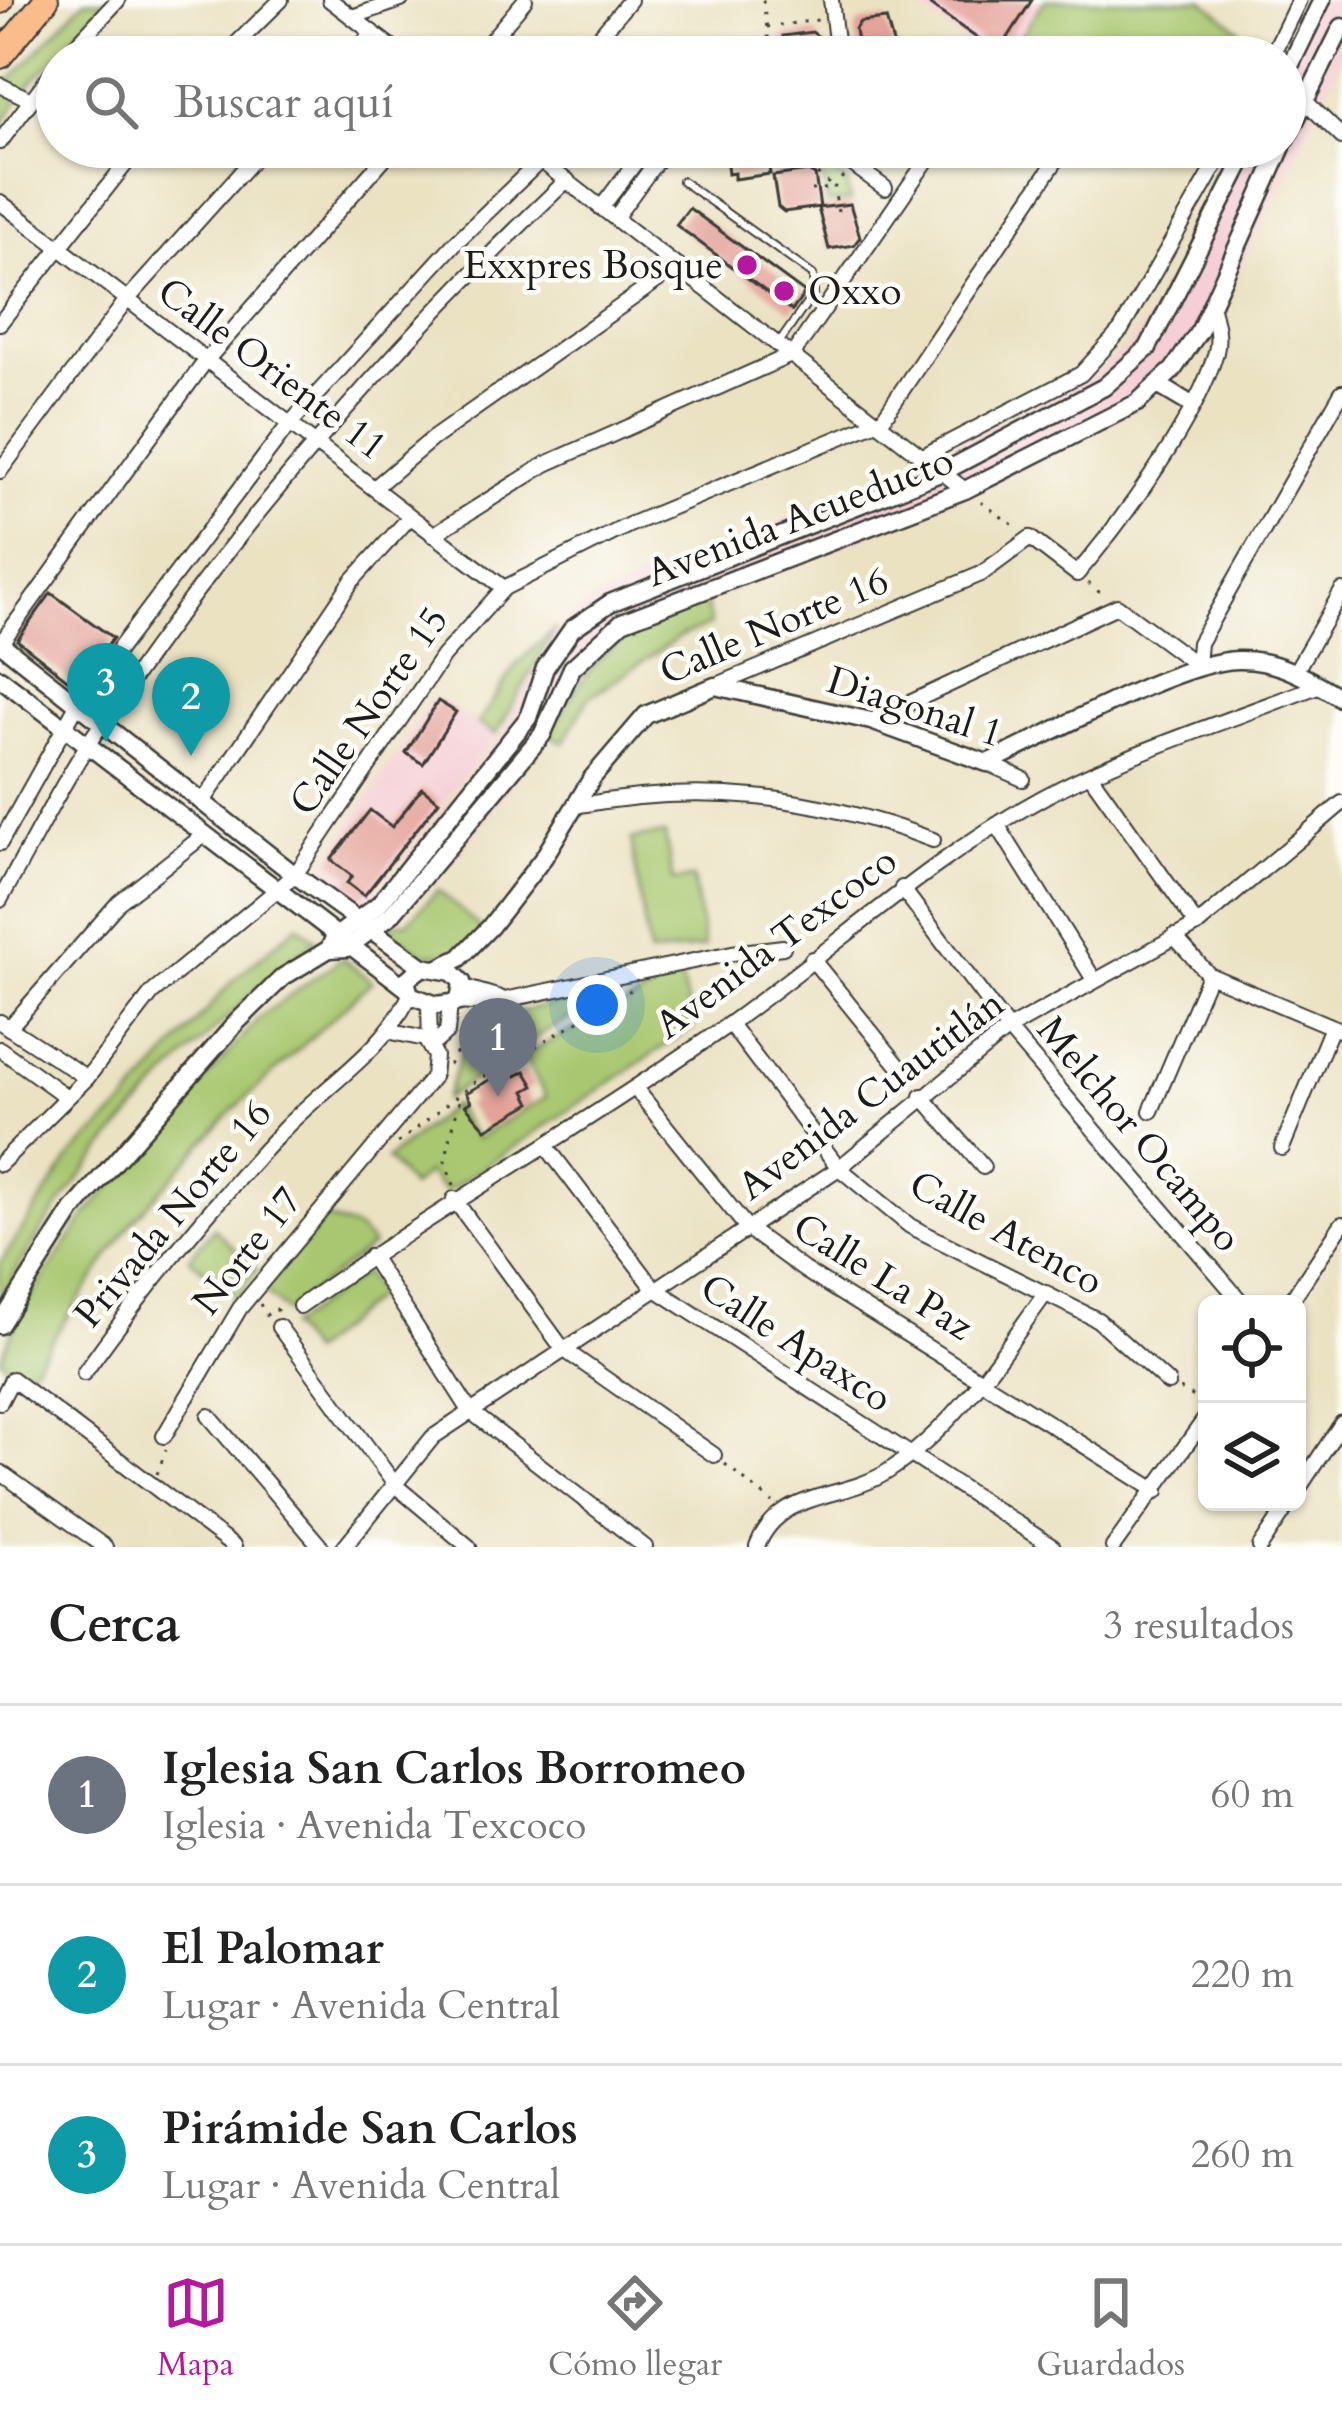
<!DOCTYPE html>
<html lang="es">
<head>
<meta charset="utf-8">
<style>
  :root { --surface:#fff; --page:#f2f2f2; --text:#222; --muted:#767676; --line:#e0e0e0; --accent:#b5179e }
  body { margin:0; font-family:Cardo,serif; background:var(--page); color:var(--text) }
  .controls { position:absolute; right:36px; bottom:36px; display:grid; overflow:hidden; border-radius:18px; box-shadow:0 3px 9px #0004 }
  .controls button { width:108px; height:108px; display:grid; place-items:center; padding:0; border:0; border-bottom:3px solid var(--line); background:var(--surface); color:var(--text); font:60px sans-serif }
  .you { position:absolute; left:597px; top:1005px; width:42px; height:42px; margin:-30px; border:9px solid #fff; border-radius:50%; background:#1a73e8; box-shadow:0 0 0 18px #1a73e833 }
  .badge { display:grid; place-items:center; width:78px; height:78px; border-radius:50%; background:var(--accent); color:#fff; font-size:39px; font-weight:700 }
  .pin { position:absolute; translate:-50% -99px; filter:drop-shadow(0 3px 6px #0008) }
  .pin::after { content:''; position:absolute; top:63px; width:42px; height:36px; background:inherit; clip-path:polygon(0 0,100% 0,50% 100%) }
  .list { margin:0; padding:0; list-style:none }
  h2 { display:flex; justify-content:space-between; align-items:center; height:156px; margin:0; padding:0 48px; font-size:51px }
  h2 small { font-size:39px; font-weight:400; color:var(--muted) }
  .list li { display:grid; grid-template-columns:78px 1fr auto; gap:36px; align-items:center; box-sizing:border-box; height:180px; padding:0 48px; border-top:3px solid var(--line) }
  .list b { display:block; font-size:45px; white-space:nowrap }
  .list p { margin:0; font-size:39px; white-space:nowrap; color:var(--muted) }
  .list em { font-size:39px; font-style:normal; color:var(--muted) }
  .icon { flex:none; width:66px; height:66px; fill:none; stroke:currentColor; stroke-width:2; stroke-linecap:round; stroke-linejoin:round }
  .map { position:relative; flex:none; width:1342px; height:1547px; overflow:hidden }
  .search { position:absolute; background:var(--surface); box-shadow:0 3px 9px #0004; left:36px; right:36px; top:36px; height:132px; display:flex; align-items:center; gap:30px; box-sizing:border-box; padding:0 42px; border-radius:66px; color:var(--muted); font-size:45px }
  .sheet { height:696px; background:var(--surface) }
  nav { display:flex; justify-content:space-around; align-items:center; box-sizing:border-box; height:168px; border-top:3px solid var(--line); background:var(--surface); font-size:33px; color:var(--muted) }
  nav a { display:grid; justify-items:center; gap:6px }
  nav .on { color:var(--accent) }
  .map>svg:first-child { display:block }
  .built { fill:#f6cfd6 }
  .green { fill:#a8c76f; stroke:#627246; stroke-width:3 }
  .building { fill:#e4a299 }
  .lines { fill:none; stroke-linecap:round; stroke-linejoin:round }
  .service-casing { stroke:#3b3a35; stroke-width:10 }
  .minor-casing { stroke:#3b3a35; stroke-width:18 }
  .tertiary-casing { stroke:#3b3a35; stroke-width:21 }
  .motorway-casing { stroke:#3b3a35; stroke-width:28 }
  .path { stroke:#3b3a35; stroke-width:3; stroke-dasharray:3 9; stroke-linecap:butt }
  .service { stroke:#fff; stroke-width:6 }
  .minor { stroke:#fff; stroke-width:14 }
  .tertiary { stroke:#fff; stroke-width:16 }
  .motorway { stroke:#fabc8b; stroke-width:24 }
  .poi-dot { fill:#b5179e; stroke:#fdfcf7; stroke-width:4.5 }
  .labels { text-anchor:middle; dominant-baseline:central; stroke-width:9; stroke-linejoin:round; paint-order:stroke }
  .poi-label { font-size:39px; fill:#1c1c1c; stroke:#fdfcf7; text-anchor:end }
  .street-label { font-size:39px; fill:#1c1c1c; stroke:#fdfcf7 }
</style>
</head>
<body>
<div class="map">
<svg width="1342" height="1547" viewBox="0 0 1342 1547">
  <rect width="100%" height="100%" fill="#fdfcf7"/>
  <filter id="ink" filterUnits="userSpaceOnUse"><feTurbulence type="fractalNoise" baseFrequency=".00833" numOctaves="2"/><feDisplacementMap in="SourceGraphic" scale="24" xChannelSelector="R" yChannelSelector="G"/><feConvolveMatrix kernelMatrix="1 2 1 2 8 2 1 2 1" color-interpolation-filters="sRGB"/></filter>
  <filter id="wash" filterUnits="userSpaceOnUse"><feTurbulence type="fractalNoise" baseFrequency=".004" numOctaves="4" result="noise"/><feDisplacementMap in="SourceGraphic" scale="48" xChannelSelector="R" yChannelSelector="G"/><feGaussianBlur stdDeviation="2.7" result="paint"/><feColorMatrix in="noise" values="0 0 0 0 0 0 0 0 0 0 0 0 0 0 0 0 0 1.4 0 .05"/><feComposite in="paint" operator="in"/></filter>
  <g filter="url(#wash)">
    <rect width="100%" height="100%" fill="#ebe2c2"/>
    <g class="built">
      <path d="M 907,0 L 1045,0 L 1006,56 L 986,57 Z"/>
      <path d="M 1307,0 L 1342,0 L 1342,59 L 1214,323 L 1177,378 L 1133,410 L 994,483 L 637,629 L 598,655 L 549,735 L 434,886 L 404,861 L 502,734 L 556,628 L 599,597 L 893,473 L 1093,376 L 1127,347 L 1161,304 L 1237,147 L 1285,147 L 1285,57 L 1280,57 Z"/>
      <path d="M 433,696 L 496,734 L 362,910 L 322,882 L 324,867 Z"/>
    </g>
    <g class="green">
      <path d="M 85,0 L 110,0 L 31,83 L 0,127 L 0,91 Z"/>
      <path d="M 1045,0 L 1203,0 L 1239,29 L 1219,57 L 986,57 L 1007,56 Z"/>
      <path d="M 772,147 L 823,147 L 827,166 L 847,182 L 850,201 L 827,203 L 823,179 L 809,167 L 776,172 Z"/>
      <path d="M 705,601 L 711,625 L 681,636 L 588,698 L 564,743 L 549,735 C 595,648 615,638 705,601 Z"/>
      <path d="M 556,628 L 496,734 L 478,724 L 516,665 Z"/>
      <path d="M 665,834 L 673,881 L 693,878 L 704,947 L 649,955 L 631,839 Z"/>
      <path d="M 438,890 L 484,931 L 463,954 L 423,954 L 383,926 L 409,921 Z"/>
      <path d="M 298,925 L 316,940 C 201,1033 68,1169 0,1301 L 0,1263 L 72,1155 L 125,1105 L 232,981 Z"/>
      <path d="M 342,958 L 372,981 L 230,1113 L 132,1222 L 24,1381 L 1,1359 L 18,1316 L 86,1215 L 260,1017 Z"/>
      <path d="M 679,971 L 693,1027 L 446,1192 L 427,1173 L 411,1187 L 387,1159 L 453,1105 L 476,1139 L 546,1097 L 524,1056 C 575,1025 633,1008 679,971 Z"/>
      <path d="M 625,988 L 539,1035 L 445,1099 L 463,1049 L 483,1020 Z"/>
      <path d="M 325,1218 L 359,1230 L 372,1245 L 286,1312 L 263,1290 Z"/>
      <path d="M 214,1228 L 257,1270 L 237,1298 L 189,1258 Z"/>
      <path d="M 363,1273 L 378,1295 L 310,1353 L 289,1327 Z"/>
    </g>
    <g id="blocks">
      <g class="building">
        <path d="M 923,0 L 1032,0 L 998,53 Z"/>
        <path d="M 886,19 L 897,57 L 859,57 L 855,29 L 860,22 Z"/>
        <path d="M 812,32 L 819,37 L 821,57 L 731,57 L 729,43 L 783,41 L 783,36 Z"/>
        <path d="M 725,147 L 766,147 L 770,174 L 734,179 L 734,173 L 728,174 Z"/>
        <path d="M 808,171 L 815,175 L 820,207 L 784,212 L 778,207 L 773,176 Z"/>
        <path d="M 850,204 L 860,237 L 854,245 L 829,249 L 818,208 Z"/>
        <path d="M 689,208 L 805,293 L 792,311 L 676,225 Z"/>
        <path d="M 51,593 L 113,638 L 76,686 L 17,640 Z"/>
        <path d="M 438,701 L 456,712 L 423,764 L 406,753 Z"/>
        <path d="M 422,788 L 439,801 L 364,896 L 347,883 L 352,876 L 331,860 L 370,810 L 392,827 Z"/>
        <path d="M 511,1068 L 516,1076 L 525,1071 L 534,1086 L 525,1091 L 531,1103 L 486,1129 L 465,1105 L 471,1102 L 466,1093 Z"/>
      </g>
    </g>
  </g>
  <g filter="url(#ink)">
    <use href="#blocks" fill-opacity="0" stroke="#3b3a35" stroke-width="3"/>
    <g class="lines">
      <defs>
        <path id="service" d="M 682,181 L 813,275 L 814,293 L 779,343"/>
        <g id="minor">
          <path d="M 330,0 L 404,57"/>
          <path d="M 831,0 L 838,57"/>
          <path d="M 352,17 L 401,0"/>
          <path d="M 65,57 L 118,0"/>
          <path d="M 223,57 L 281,0"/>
          <path d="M 350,57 L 373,33"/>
          <path d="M 477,57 L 525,0"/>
          <path d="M 582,57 L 630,0"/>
          <path d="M 1271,57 L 1299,0"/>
          <path d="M 0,85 L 29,99"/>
          <path d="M 1304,100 L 1342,137"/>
          <path d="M 0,142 L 57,66"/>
          <path d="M 523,147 L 965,490"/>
          <path d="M 839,147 L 844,158 L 885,188"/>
          <path d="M 0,202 L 504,588"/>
          <path d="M 601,208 L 647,147"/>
          <path d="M 615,218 L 667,147"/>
          <path d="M 0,323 L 139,147"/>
          <path d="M 925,455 L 1081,374 L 1121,330 L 1226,147"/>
          <path d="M 0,471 L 126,301 L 264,147"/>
          <path d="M 374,488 L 432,439 L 678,266"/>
          <path d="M 433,535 L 546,464 L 793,354 L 936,147"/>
          <path d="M 1,643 L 204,363 L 394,147"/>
          <path d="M 1197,665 L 1199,643 L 1342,392"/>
          <path d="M 1295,672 L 1342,591"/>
          <path d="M 715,686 L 981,574 L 1030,538 L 1077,574 C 1123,520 1197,419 1216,352 C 1220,336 1215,320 1211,305"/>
          <path d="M 871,721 L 1117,606 L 1197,665"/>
          <path d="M 987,763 L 1023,779"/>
          <path d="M 1091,776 L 1197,925"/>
          <path d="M 202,803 L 352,581 L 410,517"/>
          <path d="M 575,806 C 700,782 815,795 933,840"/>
          <path d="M 998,826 L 1093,978"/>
          <path d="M 0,843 L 78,703 L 287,427 L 455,243 L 540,161"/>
          <path d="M 902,888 L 1008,1029 L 1243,1304"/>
          <path d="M 0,900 C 30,847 57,792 90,741 C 226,536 389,349 567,180"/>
          <path d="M 1174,936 L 1209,975 L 1342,1031"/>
          <path d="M 812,959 L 907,1076"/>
          <path d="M 463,987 L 500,998"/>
          <path d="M 459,1002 L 485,1004 L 732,953 L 783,947"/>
          <path d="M 429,1003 L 430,1047"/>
          <path d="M 0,1022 L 87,1078"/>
          <path d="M 730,1024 L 839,1168 L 910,1226 L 1098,1320 L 1168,1383"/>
          <path d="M 9,1028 L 119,902 L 204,835"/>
          <path d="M 430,1047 L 447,1032 L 450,1005"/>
          <path d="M 0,1049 L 64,1095"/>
          <path d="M 635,1088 L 748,1229 L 804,1270 L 1157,1491"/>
          <path d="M 922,1096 L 983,1167"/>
          <path d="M 1151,1111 L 1209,975"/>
          <path d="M 546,1146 L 654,1288 L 1053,1547"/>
          <path d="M 1282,1148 L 1332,1027"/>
          <path d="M 0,1164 L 87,1078 L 152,993 L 295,875 L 443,656 L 504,588 L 629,525 L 882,420 L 1065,147"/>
          <path d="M 454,1199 L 563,1349 L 714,1455"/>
          <path d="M 371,1256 L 470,1411 L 645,1547"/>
          <path d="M 1289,1304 L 1342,1224"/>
          <path d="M 300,1306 C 439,1208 586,1124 725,1027 C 832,951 927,861 1042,798 C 1124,753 1232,720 1320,685"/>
          <path d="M 279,1327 L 396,1486 L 469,1547"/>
          <path d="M 84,1373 C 146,1286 211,1206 284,1129 C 328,1083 383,1052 410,995"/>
          <path d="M 0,1402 L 12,1379 L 234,1547"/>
          <path d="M 209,1416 L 321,1547"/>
          <path d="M 164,1436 L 240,1308 L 433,1077 L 435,1056 L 425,1039 L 392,1032"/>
          <path d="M 0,1472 L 105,1547"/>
          <path d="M 1297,1491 L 1342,1423"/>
          <path d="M 344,1547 L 433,1437 L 839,1168 L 1008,1029 L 1197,925 L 1342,803"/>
          <path d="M 757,1547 C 779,1489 841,1501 887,1472 C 955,1428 999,1357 1046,1293"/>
          <path d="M 1113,1547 L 1207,1416"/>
          <path d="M 1260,1547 L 1290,1502"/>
        </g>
        <g id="tertiary">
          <path d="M 1285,76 L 1322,0"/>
          <path d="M 1285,141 L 1342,27"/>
          <path d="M 1158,385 L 1190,404"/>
          <path d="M 0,643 L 295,875 L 423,967"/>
          <path d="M 0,678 L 406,988"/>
          <path d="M 329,949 L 347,948 L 391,915 L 542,735 L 572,668 L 622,622 L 965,490 L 1137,403 L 1173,370 L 1200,330 L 1282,147"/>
          <path d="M 423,967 L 452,972 L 462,982 L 459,1002 L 437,1005 L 410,995 L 406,980 Z"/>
          <path d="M 439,968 L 460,958 L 490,927 L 544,857 L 592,778 L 646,715 L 715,686 L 871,721 L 987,763 C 1047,736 1178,661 1238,660 C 1277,659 1310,679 1342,699"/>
          <path d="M 0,1325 L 73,1210 L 237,1022 L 283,977 L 329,949 L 334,938 L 379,904 L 528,718 L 545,668 L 572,629 L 610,603 L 945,471 L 1104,387 L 1148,348 L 1250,147"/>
        </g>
        <g id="motorway">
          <path d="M 0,1 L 1,0"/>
          <path d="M 0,56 L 46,0"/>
        </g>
      </defs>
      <use href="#service" class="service-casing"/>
      <use href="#minor" class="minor-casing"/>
      <use href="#tertiary" class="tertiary-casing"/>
      <use href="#motorway" class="motorway-casing"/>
      <g class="path">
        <path d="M 763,0 L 771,57"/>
        <path d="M 767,27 L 818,20"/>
        <path d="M 878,56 L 878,57"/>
        <path d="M 797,147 L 799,159 L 834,188"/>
        <path d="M 762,157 L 826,149"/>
        <path d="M 811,190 L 833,188"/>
        <path d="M 838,212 L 834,188 L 844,175"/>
        <path d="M 981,502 L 1017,528"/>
        <path d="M 1088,583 L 1104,596"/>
        <path d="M 467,1039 L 491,1069"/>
        <path d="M 449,1065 L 479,1017"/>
        <path d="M 398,1143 L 475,1082 L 633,989"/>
        <path d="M 454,1185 L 445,1161 L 460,1097"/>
        <path d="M 260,1304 L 266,1315 L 276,1309 L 280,1314"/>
        <path d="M 1180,1389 L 1203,1402"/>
        <path d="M 725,1464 L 773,1503"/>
        <path d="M 157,1474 L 166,1450"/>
      </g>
      <use href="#service" class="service"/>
      <use href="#minor" class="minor"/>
      <use href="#tertiary" class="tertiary"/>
      <use href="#motorway" class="motorway"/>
    </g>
  </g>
  <g class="poi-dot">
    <circle cx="747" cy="265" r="12"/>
    <circle cx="784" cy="291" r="12"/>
  </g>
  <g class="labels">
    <g class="poi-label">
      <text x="723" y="265">Exxpres Bosque</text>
      <text x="808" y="291" text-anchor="start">Oxxo</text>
    </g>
    <g class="street-label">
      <text transform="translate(272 369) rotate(37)">Calle Oriente 11</text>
      <text transform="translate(800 517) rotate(-21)">Avenida Acueducto</text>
      <text transform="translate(774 626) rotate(-23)">Calle Norte 16</text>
      <text transform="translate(915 707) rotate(18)">Diagonal 1</text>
      <text transform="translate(369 711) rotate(-55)">Calle Norte 15</text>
      <text transform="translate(776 943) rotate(-37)">Avenida Texcoco</text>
      <text transform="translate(871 1095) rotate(-37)">Avenida Cuautitlán</text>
      <text transform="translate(1139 1134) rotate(50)">Melchor Ocampo</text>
      <text transform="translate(173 1214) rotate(-50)">Privada Norte 16</text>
      <text transform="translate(1006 1233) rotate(29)">Calle Atenco</text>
      <text transform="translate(247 1251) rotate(-52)">Norte 17</text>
      <text transform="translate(883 1277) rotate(32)">Calle La Paz</text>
      <text transform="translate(796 1343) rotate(33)">Calle Apaxco</text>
    </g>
  </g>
</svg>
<div class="controls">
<button><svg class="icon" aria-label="locate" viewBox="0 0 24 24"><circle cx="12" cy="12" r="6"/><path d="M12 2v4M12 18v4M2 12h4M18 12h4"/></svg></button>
<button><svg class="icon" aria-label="layers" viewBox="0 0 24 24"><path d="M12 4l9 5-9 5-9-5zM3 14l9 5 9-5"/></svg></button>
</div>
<div class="you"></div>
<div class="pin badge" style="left:498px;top:1097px;background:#6b7280">1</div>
<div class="pin badge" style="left:191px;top:756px;background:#0f9aa8">2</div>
<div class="pin badge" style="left:106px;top:742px;background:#0f9aa8">3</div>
<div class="search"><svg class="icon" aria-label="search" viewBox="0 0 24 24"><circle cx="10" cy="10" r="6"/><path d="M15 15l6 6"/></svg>Buscar aquí</div>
</div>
<section class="sheet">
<h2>Cerca<small>3 resultados</small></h2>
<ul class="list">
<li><span class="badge" style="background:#6b7280">1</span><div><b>Iglesia San Carlos Borromeo</b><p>Iglesia · Avenida Texcoco</p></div><em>60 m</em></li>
<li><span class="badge" style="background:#0f9aa8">2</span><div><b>El Palomar</b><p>Lugar · Avenida Central</p></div><em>220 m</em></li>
<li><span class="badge" style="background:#0f9aa8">3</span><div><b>Pirámide San Carlos</b><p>Lugar · Avenida Central</p></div><em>260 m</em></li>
</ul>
</section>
<nav>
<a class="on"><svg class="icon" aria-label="map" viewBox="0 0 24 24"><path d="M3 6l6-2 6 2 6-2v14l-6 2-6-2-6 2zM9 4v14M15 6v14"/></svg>Mapa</a>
<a><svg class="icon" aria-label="directions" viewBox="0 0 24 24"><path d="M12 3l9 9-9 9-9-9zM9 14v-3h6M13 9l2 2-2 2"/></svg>Cómo llegar</a>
<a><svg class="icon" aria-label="saved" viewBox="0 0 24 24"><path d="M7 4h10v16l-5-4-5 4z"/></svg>Guardados</a>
</nav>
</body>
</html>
